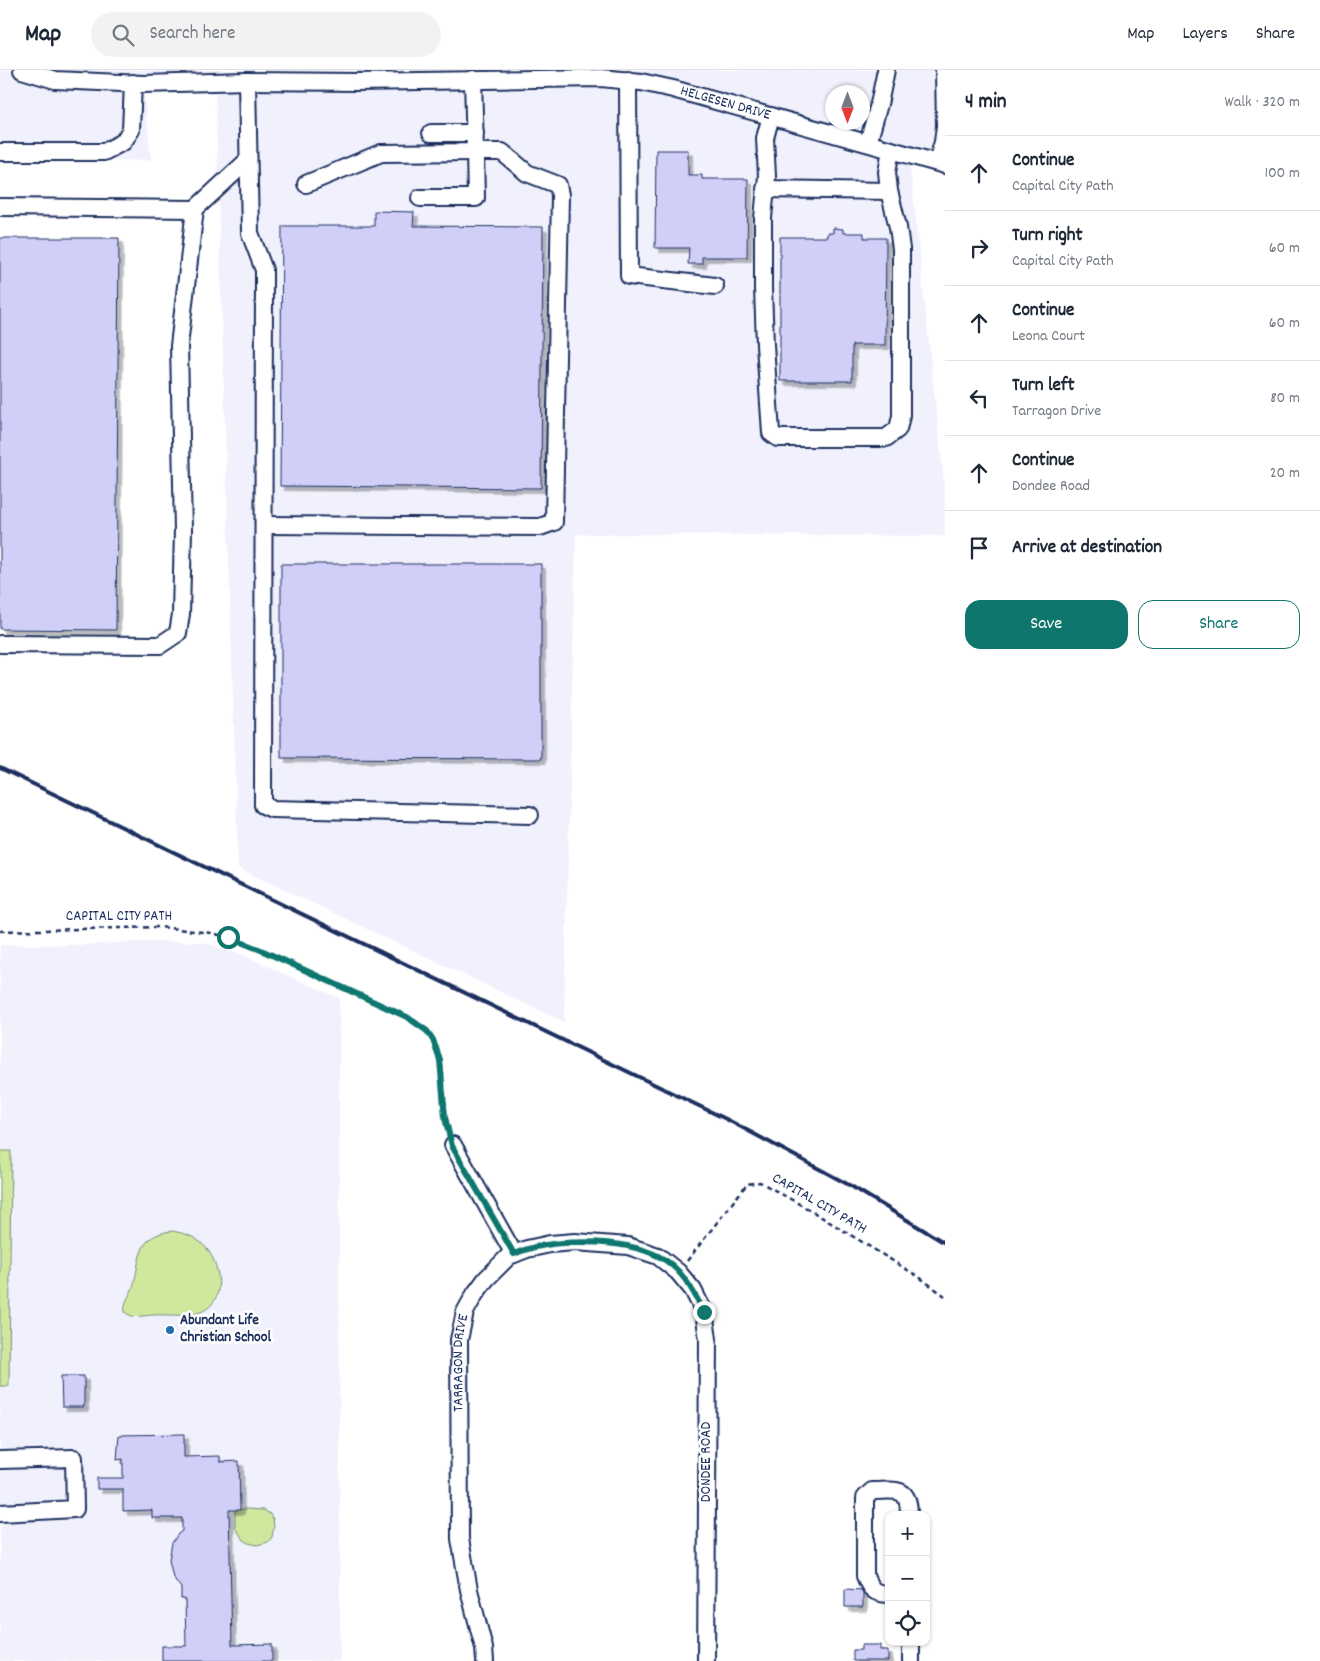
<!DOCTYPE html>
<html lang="en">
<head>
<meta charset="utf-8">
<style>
  :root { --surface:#fff; --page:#f2f2f3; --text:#1f2937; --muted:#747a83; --line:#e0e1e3; --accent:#0f766e }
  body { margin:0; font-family:Dekko,sans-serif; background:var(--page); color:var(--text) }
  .controls { position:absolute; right:15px; bottom:15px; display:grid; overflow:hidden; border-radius:10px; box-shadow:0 1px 4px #0004 }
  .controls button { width:45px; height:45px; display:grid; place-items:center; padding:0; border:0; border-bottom:1px solid var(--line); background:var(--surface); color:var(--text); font:25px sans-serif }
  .compass { position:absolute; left:825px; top:15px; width:45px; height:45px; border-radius:50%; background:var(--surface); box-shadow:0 1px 4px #0004; rotate:180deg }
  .stop { position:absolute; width:15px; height:15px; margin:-11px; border:4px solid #0f766e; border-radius:50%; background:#fff }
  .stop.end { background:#0f766e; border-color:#fff; box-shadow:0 1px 5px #0008 }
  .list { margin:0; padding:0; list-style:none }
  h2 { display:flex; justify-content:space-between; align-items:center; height:65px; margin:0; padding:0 20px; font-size:21px }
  h2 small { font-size:16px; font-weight:400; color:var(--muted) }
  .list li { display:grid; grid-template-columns:32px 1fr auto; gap:15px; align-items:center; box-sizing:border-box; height:75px; padding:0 20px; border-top:1px solid var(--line) }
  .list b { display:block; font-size:19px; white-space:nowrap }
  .list p { margin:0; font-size:16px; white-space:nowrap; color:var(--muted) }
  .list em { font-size:16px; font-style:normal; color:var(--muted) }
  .actions { display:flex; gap:10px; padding:15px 20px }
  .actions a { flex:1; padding:11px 0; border:1px solid var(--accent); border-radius:15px; text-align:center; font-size:18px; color:var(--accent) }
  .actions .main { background:var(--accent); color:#fff }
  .icon { flex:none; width:28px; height:28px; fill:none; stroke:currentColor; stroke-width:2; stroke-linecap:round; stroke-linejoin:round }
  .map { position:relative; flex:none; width:945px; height:1591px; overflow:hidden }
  header { display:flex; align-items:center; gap:30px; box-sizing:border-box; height:70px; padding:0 25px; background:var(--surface); border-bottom:1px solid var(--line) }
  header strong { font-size:24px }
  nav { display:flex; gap:28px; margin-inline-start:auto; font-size:18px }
  .search { width:350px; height:45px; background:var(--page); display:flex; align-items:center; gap:12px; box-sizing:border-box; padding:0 18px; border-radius:28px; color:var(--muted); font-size:19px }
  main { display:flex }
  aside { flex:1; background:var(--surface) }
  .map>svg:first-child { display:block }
  .built { fill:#f1f1fd; fill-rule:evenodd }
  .green { fill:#cfe89d; stroke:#758c7e }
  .building { fill:#d1cff8; stroke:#1b2f5e; filter:url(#shadow) }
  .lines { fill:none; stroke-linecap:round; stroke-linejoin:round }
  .minor-casing { stroke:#1b2f5e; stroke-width:20 }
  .path { stroke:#1b2f5e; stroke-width:2.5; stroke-dasharray:5 4; stroke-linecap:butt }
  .minor { stroke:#fff; stroke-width:16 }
  .rail { stroke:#1b2f5e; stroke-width:4 }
  .route { stroke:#0f766e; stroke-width:6 }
  .poi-dot { fill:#1f6fb2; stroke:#fff; stroke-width:2 }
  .labels { text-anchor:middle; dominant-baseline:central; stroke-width:5; stroke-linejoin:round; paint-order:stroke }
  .street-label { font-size:15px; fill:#1b2f5e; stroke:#fff }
  .poi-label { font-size:15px; font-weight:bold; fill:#1b2f5e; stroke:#fff; text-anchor:start }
</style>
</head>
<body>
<header>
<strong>Map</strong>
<div class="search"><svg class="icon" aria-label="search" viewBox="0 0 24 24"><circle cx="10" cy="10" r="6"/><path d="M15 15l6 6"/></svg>Search here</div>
<nav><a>Map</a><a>Layers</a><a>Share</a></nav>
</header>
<main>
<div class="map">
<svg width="945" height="1591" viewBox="0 0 945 1591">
  <defs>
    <filter id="shadow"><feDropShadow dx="4.5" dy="4.5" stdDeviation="0" flood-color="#0004"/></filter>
  </defs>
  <rect width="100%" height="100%" fill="#fff"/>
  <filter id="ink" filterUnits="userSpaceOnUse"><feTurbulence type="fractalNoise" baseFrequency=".02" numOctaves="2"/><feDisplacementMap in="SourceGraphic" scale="10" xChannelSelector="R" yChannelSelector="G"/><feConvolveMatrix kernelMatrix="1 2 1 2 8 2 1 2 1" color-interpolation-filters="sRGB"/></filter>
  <g filter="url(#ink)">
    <g class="built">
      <path d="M 0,0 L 945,0 L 945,95 L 909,86 L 945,423 L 945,466 L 576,464 L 564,952 L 238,798 L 215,13 L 143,14 L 151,90 L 0,92 ZM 832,22 L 862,22 L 862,52 L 832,52 Z"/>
      <path d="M 150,871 L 201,872 L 238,883 L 339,928 L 340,1591 L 0,1591 L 0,875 L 81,875 Z"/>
    </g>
    <g class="green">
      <path d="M 0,1081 L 11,1081 L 9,1316 L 0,1316 Z"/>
      <path d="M 172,1161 C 182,1163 192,1165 200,1172 C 219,1186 229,1229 203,1241 C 189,1248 169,1244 154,1245 C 143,1245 133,1250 125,1242 C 123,1232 130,1226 133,1217 C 141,1189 136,1165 172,1161 Z"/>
      <path d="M 246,1439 L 264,1440 L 270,1444 L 273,1449 L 274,1456 L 272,1467 L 268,1472 L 257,1475 L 248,1473 L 243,1469 L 235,1458 L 235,1440 Z"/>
    </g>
    <g class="building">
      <path d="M 656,80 L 688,80 L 688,105 L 702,105 L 702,109 L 748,109 L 747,187 L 702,187 L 702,194 L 688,194 L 689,178 L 655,178 Z"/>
      <path d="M 374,141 L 414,142 L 413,156 L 543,157 L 541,418 L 280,416 L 282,156 L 374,156 Z"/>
      <path d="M 833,158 L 843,159 L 843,163 L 864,163 L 864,168 L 886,168 L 885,275 L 852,275 L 852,311 L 780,311 L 780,167 L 827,167 L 827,163 L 833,163 Z"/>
      <path d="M 0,168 L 119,168 L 116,560 L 0,559 Z"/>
      <path d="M 281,494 L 541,494 L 541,689 L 281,688 Z"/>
      <path d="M 61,1306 L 84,1306 L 84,1337 L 62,1337 Z"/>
      <path d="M 184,1364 L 184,1387 L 220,1386 L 220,1392 L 239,1391 L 240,1440 L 229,1440 L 232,1575 L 272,1574 L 272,1591 L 162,1591 L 162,1576 L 186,1576 L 185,1529 L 181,1529 L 181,1518 L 173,1507 L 169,1490 L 172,1473 L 178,1464 L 182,1461 L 182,1448 L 152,1448 L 152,1440 L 123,1441 L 123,1419 L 97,1419 L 97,1408 L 123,1408 L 123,1389 L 117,1390 L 119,1365 Z"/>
      <path d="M 845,1519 L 863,1520 L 863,1537 L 845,1537 Z"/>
      <path d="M 861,1575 L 880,1575 L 880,1580 L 888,1580 L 888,1591 L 853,1591 L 853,1580 L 861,1580 Z"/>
    </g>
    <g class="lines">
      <defs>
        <g id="minor">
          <path id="s1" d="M 22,0 L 55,10 L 143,14 L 247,11 L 356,12 L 601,8 L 641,12 L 673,19 L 945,95"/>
          <path d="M 628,10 L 629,206 L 715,216"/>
          <path d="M 247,11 L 250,163 L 264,200 L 263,735 L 272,739 L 530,745"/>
          <path d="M 771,46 L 765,68 L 767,106 L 763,148 L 763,218 L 765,275 L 771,363 L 778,368 L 886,368 L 898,359 L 901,346 L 901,179 L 898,157 L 889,121 L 887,102 L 891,80"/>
          <path d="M 431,63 L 475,63"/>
          <path d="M 868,73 L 879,34 L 886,0"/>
          <path d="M 0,82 L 104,82 L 123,72 L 131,60 L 133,13"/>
          <path d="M 937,92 L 943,72 L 945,56 L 944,0"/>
          <path d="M 306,114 L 381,83 L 475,82 L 473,9"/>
          <path d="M 765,119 L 889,121"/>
          <path d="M 0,137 L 195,139"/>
          <path d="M 264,455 L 540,457 L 554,452 L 560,125 L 558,115 L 527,103 L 502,82 L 475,82 L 476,128 L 420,128"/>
          <path d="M 0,574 L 160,575 L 178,563 L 181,544 L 183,460 L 179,276 L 195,139 L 248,90"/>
          <path d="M 453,1075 L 514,1184"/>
          <path d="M 0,1390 L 74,1388 L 75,1439 L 0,1443"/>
          <path d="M 889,1524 C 874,1524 870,1519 865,1506 L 865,1428 L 872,1421 C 896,1421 909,1415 909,1445"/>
          <path d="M 911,1572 L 911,1591"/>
          <path id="s2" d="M 485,1591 L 484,1578 L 469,1520 L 460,1469 L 459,1270 L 465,1242 L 475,1224 L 486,1209 L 509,1186 L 527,1179 L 550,1174 L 575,1172 L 628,1176 L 658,1186 L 678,1202 L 693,1220 L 704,1242 L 708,1269 L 706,1591"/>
        </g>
      </defs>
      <use href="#minor" class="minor-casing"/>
      <g class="path">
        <path d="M 0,861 L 160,857 L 211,863 L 228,867 L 261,880 L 407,947 C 414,951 421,955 426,960 C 448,983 441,1032 449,1061"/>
        <path d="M 687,1191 L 747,1114 L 760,1112 L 810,1140 L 919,1207 L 945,1226"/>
      </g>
      <use href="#minor" class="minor"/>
      <path class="rail" d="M 0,698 L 728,1050 L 851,1116 L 945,1173"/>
    </g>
  </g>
  <g class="lines" filter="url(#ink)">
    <path class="route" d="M 228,867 L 261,880 L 407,947 L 427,961 L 433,970 L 440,990 L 445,1048 L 452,1076 L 514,1184 C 550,1168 622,1168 658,1186 C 680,1196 693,1220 704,1242"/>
  </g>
  <circle class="poi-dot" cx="170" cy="1260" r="5"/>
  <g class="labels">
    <g class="street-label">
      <text stroke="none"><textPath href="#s1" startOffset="708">HELGESEN DRIVE</textPath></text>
      <text x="119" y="847">CAPITAL CITY PATH</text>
      <text transform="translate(819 1134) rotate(30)">CAPITAL CITY PATH</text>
      <text stroke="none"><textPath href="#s2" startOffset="301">TARRAGON DRIVE</textPath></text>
      <text transform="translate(707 1392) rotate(-90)">DONDEE ROAD</text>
    </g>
    <g class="poi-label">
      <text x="180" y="1251">Abundant Life<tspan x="180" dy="17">Christian School</tspan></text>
    </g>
  </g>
</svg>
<div class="controls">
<button>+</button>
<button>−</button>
<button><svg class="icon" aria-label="locate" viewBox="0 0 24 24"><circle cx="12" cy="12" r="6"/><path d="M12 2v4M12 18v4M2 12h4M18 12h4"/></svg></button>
</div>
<svg class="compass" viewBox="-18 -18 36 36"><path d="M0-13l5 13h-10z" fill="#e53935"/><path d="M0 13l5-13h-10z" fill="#747a83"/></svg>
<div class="stop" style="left:228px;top:867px"></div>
<div class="stop end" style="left:704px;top:1242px"></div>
</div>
<aside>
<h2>4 min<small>Walk · 320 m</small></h2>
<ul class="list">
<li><svg class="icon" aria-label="ahead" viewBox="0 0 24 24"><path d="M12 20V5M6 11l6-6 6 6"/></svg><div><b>Continue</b><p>Capital City Path</p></div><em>100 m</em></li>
<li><svg class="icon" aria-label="right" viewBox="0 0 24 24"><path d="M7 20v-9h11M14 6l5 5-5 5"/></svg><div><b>Turn right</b><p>Capital City Path</p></div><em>60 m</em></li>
<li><svg class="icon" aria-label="ahead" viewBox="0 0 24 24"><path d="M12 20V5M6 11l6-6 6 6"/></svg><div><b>Continue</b><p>Leona Court</p></div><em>60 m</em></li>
<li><svg class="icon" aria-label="left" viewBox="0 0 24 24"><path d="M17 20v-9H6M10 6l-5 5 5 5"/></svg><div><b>Turn left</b><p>Tarragon Drive</p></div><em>80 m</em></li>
<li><svg class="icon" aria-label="ahead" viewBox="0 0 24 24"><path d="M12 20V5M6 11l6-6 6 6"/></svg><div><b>Continue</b><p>Dondee Road</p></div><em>20 m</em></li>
<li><svg class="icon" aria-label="arrive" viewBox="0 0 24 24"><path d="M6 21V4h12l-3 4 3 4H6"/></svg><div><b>Arrive at destination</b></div></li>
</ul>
<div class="actions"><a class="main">Save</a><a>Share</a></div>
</aside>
</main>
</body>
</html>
